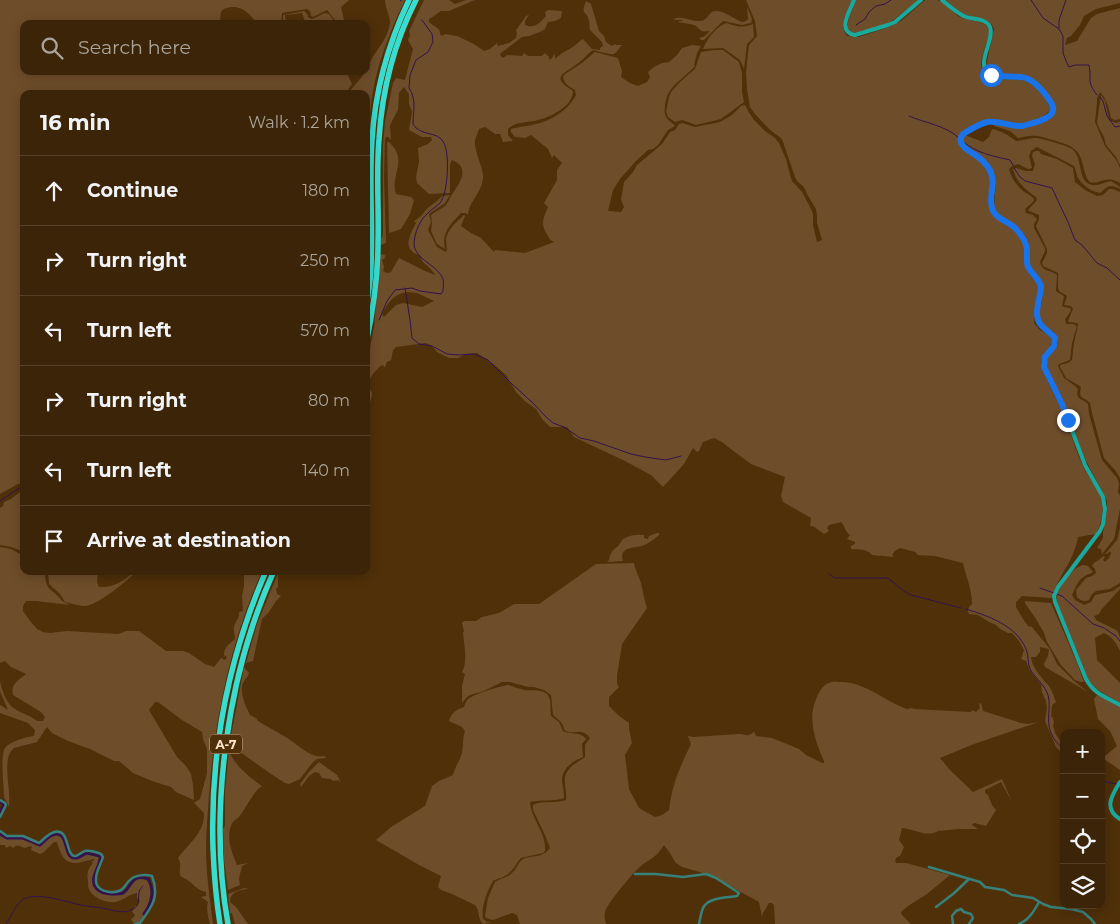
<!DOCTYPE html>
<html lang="en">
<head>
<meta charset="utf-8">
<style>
  :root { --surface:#3b2407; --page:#463015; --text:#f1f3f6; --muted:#aca49b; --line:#544128 }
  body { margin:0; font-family:Montserrat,sans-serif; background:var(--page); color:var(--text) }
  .controls { position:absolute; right:15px; bottom:15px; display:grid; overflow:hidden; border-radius:10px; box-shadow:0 2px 12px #0003 }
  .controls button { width:45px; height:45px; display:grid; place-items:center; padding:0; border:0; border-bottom:1px solid var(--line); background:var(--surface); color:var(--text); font:25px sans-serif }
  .stop { position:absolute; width:15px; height:15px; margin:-11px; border:4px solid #1a73e8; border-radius:50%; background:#fff }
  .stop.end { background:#1a73e8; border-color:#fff; box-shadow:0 1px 5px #0008 }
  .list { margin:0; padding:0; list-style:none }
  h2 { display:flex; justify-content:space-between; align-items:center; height:65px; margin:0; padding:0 20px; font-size:21px }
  h2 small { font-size:16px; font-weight:400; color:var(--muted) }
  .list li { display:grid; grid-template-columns:32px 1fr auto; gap:15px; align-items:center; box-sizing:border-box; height:70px; padding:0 20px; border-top:1px solid var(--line) }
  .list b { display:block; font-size:19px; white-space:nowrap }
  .list em { font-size:16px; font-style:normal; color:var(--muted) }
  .icon { flex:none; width:28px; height:28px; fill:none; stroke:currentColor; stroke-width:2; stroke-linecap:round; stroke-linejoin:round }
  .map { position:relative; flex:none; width:1120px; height:924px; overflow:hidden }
  .search { position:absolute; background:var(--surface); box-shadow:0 2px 12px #0003; left:20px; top:20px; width:350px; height:55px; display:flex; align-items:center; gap:12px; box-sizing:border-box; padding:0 18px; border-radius:10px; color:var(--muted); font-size:19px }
  .panel { position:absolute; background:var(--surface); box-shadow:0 2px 12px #0003; left:20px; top:90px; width:350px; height:485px; border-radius:10px }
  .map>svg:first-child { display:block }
  .green { fill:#6e4d2a; fill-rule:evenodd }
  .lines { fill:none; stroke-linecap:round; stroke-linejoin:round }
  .stream { stroke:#34124d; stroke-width:1 }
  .canal { stroke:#34124d; stroke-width:3 }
  .street { stroke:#37817a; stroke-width:2.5 }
  .secondary { stroke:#1aa99e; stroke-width:4 }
  .highway { stroke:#39ddd0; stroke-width:5.5 }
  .route { stroke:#1a73e8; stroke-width:6 }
  .labels { text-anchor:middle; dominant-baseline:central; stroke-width:5; stroke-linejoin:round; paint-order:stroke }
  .shield { fill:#4f3009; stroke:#caaf92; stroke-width:1 }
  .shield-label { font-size:12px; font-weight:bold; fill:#ffe6cd }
</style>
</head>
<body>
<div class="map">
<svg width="1120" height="924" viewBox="0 0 1120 924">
  <rect width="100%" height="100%" fill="#4f3009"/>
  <g class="green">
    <path d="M 0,0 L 349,0 L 341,7 L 345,24 L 338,24 L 327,10 L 313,17 L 311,16 L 310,11 L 307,9 L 282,13 L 281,24 L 257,24 C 250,14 241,4 227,8 C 225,8 222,10 221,12 C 220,16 221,19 219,24 L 24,24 L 24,71 L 346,71 L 352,84 L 345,94 L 24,94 L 24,483 L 18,484 L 0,494 Z"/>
    <path d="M 385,0 L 405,0 C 392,27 380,56 374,86 C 364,140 368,195 368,250 L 366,250 L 366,94 L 348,94 C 354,85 362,78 367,69 C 370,64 371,59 374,55 C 381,45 388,36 390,23 C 390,15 385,8 385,0 Z"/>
    <path d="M 424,0 L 449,0 L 455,4 L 466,0 L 475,0 L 449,11 L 441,11 L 431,18 L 429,19 L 429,22 C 433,26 441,28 440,34 L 442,36 L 445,34 L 457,36 L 474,44 L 484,51 L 490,49 L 497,43 L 498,46 L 509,43 L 516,38 L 517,33 L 516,30 L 526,16 L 529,15 L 525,21 L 525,25 C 534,29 540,23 546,16 L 545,12 L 548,10 L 562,11 L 561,18 L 555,21 L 548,22 L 545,29 L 540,32 L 529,36 L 522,37 L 501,53 L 500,55 L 503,58 L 507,55 L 522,56 L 524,53 L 528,56 L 542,56 L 545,53 L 549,57 L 549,60 L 552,58 L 555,53 L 555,59 C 561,53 566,51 573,47 C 577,44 579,41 583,39 L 592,49 L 600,50 L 600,48 L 603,46 L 602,42 L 590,30 C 589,27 590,24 589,21 C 587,9 580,17 586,1 L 591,4 L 599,31 L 604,36 L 606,42 L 612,46 L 615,44 L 616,45 L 622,45 C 620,47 616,53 614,54 C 612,55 596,51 593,50 C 587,54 583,60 577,64 C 563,75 550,76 573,91 C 573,106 551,117 538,120 C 528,123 515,121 508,129 L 508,135 L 513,141 L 503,142 L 500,134 L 495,134 L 485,127 L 479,129 C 478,132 476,137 475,140 C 474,152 482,164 483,175 C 484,191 468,202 468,215 L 466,213 L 461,213 C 451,224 441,232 445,249 L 437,244 L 431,231 L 432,224 L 431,215 C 436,211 441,209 445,206 C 448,203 449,199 451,196 C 460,183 471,168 452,160 L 450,164 L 450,193 L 429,194 L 417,183 L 416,177 L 419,162 L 418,148 L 428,144 L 432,140 L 431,137 L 422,137 L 409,130 L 412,112 L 409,104 L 409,94 L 404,87 L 399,93 L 398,110 L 392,121 L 390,126 L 391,140 L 388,137 L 386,137 L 385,139 L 384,177 L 386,241 L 386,243 L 381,245 L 380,241 L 383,235 L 383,145 L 385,121 L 393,83 L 396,78 L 405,80 L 413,49 L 408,40 L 410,35 L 409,31 Z"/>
    <path d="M 746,0 L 853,0 C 848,12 838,25 847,36 L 859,37 L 889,27 L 901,21 L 925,0 C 929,0 933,0 937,0 C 945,2 952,12 958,16 C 966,21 981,20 987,26 C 995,36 973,61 985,74 C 994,83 1011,78 1022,80 C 1034,82 1047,99 1051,110 L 1042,117 L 1025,123 L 1018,124 L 987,120 L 971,127 L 962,133 L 958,139 C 961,153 980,158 987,169 C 997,185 986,198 991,210 C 996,222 1010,222 1017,232 C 1021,238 1026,245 1026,253 C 1026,258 1024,263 1026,268 C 1029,275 1036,280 1039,287 L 1034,323 C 1036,325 1037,327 1039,329 C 1044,333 1050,334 1053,340 L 1041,362 C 1045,380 1055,396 1063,412 C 1071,431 1075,451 1085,470 C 1090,479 1102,493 1103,504 C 1103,513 1101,525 1096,534 L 1078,537 C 1074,562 1058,575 1052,598 L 1022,596 L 1016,602 L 1016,607 L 1023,619 L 1028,626 L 1032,627 L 1036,632 L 1050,649 L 1057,664 L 1074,681 L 1088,692 L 1045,667 L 1044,664 L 1048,656 L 1049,649 L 1040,647 L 1040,652 L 1036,657 L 1031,657 C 1032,668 1042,678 1049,686 C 1052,690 1054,697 1056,702 L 1052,705 L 1051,716 L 1053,718 L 1054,723 L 1053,725 L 1055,733 L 1064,747 L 1064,755 L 1056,747 L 1045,721 L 1047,708 L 1046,701 L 1042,692 L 1041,684 L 1030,671 L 1026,661 L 1021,659 L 1024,650 L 1019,641 L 1012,633 L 1008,633 L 1000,629 L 996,625 L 989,622 L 978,615 L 969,614 L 968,611 L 969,607 L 972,604 C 972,589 966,577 963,563 L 935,556 L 918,555 L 915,552 L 900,548 L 895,551 L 892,555 L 894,557 L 872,555 C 866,548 859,550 851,549 L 851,546 L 855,544 L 855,542 L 847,539 L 850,535 C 845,532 845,526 841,522 L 829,525 L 827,528 L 829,531 L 824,534 L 813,526 L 810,526 L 811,518 L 783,502 L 781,496 L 785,477 L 751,464 L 732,450 L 722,442 L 714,438 L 703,442 L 699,451 L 697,452 L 693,448 L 684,464 L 663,487 L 651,475 L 625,461 L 574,437 L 567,427 L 550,427 L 542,419 L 536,409 L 526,402 L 516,392 L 506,375 L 492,363 L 477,353 L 466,354 L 458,358 L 449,358 L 437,352 L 432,346 L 426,343 L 396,347 L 393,350 L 391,360 L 387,362 L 385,367 L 382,365 C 377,369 368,377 369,386 C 369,388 371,391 372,393 C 372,399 369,405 366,409 L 366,369 L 374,327 L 380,254 L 387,255 L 384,256 L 386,257 L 382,260 L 384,267 L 383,271 L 387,273 L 391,272 L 399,258 C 407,262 415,266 423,270 C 426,272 431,273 435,275 C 432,270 429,267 424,263 C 422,261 421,258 420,256 C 416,253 416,255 413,252 C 403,246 412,231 416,223 L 414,221 C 423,216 422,213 429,207 C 434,203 438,201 442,196 L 450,195 L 445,203 L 429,214 L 431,222 L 428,230 L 437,247 L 446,252 C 448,247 446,245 446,240 C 447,229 457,222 464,215 L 465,216 L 461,226 L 471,233 L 481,238 L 494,252 L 495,250 L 525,253 L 554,242 C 549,239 551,241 548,236 C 540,224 543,219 548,207 L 544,203 L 557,180 L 557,170 L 562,163 L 554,155 L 552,158 L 548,149 L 531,135 L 525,138 L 515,137 L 511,132 L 511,129 C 522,126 532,126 543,122 C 556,118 570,107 576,95 L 575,90 C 570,87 564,84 563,77 L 565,74 L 582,63 L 595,52 L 618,58 L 622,71 L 621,77 L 630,83 L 638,86 L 647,82 L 650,77 L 648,72 L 654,67 L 662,63 L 669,62 L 677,55 L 682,48 L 692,45 L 701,46 L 697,53 L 694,65 L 695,66 C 683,80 667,85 665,106 C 665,109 664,112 665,114 C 666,120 672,122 675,126 L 668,130 L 658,145 L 653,149 L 648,150 L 636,161 L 620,179 L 613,190 L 608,211 L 621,212 L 624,207 L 621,200 L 624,182 L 633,172 L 637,165 L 662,144 L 670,132 L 675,130 L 679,124 L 682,123 L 695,127 L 720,122 L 732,115 L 741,106 L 745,105 L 748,111 L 754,120 L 765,131 L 775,138 L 779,143 L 786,159 L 790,175 L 792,181 L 802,192 L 811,209 L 813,214 L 813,225 L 817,242 L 822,240 L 817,223 L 817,216 L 816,209 L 807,194 L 804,187 L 797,181 L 795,177 L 782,139 L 769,129 L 755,114 L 750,107 L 747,89 L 746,73 L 748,53 L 749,45 L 757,36 L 755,21 ZM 407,292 L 417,293 L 434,301 L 422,307 L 403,303 L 396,305 L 384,317 L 382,314 C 388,302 394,294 407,292 Z"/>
    <path d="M 856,0 L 919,0 L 896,18 L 887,24 L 856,33 L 852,32 L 847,28 L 849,17 Z"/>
    <path d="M 945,0 L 1120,0 L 1120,3 L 1096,9 L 1084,16 L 1080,25 L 1071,36 L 1067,38 L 1065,45 L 1077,41 L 1091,18 L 1097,14 L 1120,8 L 1120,119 L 1115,120 L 1111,118 C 1109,109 1107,99 1100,92 L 1097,98 L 1097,102 L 1095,122 L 1105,146 L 1117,161 L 1120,168 L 1120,183 C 1106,174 1099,185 1090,182 C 1085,179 1083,161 1079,154 C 1077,151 1073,148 1070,146 C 1067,144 1040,136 1037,136 C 1031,135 1024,137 1018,138 L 1010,131 L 994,126 L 995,124 C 1003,125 1013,128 1021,127 C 1033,127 1060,120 1054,104 C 1052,98 1047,94 1043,89 C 1037,83 1032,79 1024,76 C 1012,73 992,81 986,66 L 994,29 C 988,15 977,20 966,15 C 958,12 951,5 945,0 Z"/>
    <path d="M 747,7 L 752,19 L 751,23 L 742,25 L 723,21 L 704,40 L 701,40 L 699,38 L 705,36 L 710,31 C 700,32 703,32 696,26 C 692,24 684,23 679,22 L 679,21 L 683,21 L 682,20 L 676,20 L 673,19 C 685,15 690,22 700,21 C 708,21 709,10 716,11 C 725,11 734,19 742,22 L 746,21 L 748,19 Z"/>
    <path d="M 304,11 L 307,14 L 308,17 L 312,19 L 325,13 L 329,14 L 336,24 L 306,24 L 302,13 L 285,15 L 286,24 L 283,24 L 283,15 Z"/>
    <path d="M 727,23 C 736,27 743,28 753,24 L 754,37 L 747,44 L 744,69 L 740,60 L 723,48 L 703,49 C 707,39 716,26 727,23 Z"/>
    <path d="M 714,50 L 723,50 L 739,62 L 742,73 L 742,92 L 744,102 L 721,119 L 696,125 L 682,120 L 675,122 L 668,117 L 666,112 L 669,97 L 671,92 L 681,81 L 695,69 L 701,52 Z"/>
    <path d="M 1101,95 L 1105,101 L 1109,120 L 1116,123 L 1120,122 L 1120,165 L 1116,157 L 1106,145 L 1104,137 L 1098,126 L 1097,122 Z"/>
    <path d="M 992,129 C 1002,131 1008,135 1016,141 C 1022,141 1029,138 1035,138 C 1041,138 1068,146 1072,149 C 1084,158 1076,181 1092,185 C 1098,186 1105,182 1111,181 L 1120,187 L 1120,189 C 1108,183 1108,187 1100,193 C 1092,192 1082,185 1078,178 C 1076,174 1076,170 1074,166 L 1037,147 L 1031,151 L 1029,156 L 1032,168 L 1028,169 L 1018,164 L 1012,166 L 1009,169 C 1011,178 1017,186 1023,191 C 1027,194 1031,195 1034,199 L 1033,202 L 1025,209 L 1026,213 L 1033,215 L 1037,219 L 1034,224 L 1034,228 L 1045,248 L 1045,251 L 1040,262 C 1043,273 1050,269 1057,275 L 1056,291 L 1064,296 L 1062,306 L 1064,307 L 1070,308 L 1071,311 L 1065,319 L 1066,324 L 1073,324 L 1077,326 L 1072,343 L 1070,360 L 1059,364 L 1058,366 L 1064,378 L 1075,386 L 1078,389 C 1075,401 1083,398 1088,404 L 1089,414 L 1102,460 L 1117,478 L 1119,483 L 1118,492 L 1120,496 L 1120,509 L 1114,539 L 1102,554 L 1101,549 L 1097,548 L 1103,538 L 1103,532 L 1107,512 L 1107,501 L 1085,459 L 1046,367 L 1048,357 L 1057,347 L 1058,341 L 1054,332 C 1028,318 1044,311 1043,289 C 1042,277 1033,274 1030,266 C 1027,257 1031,247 1027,239 C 1019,225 1005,222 995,210 C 993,196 999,180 991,167 C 983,156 962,151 962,137 L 965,135 L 983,142 L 989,137 Z"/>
    <path d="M 387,142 L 389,142 C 409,161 390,173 396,194 L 411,197 L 414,200 L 410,214 L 401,229 L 389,233 Z"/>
    <path d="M 1036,151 L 1039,151 L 1041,154 L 1057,159 L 1073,168 L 1075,182 L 1085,190 L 1097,196 L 1103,195 L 1109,189 L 1113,189 L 1120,192 L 1120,478 L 1115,470 L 1104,458 L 1092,413 L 1090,403 C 1083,396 1078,400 1081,387 L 1078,385 L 1066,378 L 1060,367 L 1060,365 L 1068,363 L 1072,360 L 1074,343 L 1078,325 L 1077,323 L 1069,322 L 1068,321 L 1073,309 L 1071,306 L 1064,305 L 1067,296 C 1065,294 1062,293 1060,292 C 1056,288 1059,278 1058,273 L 1043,266 L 1042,263 L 1047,253 L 1047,249 L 1036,226 L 1039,219 L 1039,215 L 1029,211 L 1028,210 L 1037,200 L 1036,197 C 1026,190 1016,182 1013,169 L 1016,168 L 1026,171 L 1033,171 L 1035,164 L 1032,156 L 1033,152 Z"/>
    <path d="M 24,489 L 24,552 L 11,547 L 0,545 L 0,508 L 3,506 L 4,502 L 11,499 Z"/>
    <path d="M 1120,528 L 1120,583 L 1110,589 L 1096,591 L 1092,594 L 1089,600 C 1084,602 1081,601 1077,597 L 1076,590 L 1086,578 L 1092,576 L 1096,573 L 1095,569 L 1092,566 L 1094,563 L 1104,556 L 1105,557 L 1103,560 L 1105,562 L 1109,558 L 1111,553 L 1110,551 L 1107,554 L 1105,554 L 1117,540 Z"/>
    <path d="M 657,533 L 659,533 L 659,535 C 654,539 648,544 642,546 C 632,548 619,547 623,561 L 607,562 L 609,560 C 610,553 613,550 618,546 C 620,544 621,541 623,539 C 629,535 637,534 644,535 L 644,538 L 648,539 L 649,536 Z"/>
    <path d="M 0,547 L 11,549 L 24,556 L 24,571 L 45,571 C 45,575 45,581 47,585 C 49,591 57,593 62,601 L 70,605 L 36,601 L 26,601 L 23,606 L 23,611 L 31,622 L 37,629 L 43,632 L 50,633 L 67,631 L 118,634 L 126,631 L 139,631 L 166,651 L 183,651 L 189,653 L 205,664 L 214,667 L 221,658 L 225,660 L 227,657 L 224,655 C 224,647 229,644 235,639 C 235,635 233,630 234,627 C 235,621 240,619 239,612 L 243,611 L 242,596 L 244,586 L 244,571 L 262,571 C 230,643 215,717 209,795 C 208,813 206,831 206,848 C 206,874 210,899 213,924 L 210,924 C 208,917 206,909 208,902 L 201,897 L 206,896 L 206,892 C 196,890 194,884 186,879 C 183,877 181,878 180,874 C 179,867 182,865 178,858 C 189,843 205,832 204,813 L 194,803 L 200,799 L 207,773 L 207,749 L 203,739 L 202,732 L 182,720 L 158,702 L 155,702 L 149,710 L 177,757 L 186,766 L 191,774 L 193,785 L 194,800 L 176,792 L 171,787 L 152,781 L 133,773 L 119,761 L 114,761 L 90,749 L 68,741 L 52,733 L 47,727 L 37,742 L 14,748 C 12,750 10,752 9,755 C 4,769 11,791 9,807 L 4,797 C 4,785 0,757 5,748 C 10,741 26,737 34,736 L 35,730 L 28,723 L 0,713 L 0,705 L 8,710 L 0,691 L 0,681 C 2,690 6,704 15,709 C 23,714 30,715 37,721 L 43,721 L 45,717 L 41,712 L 13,695 C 10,684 19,680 26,674 L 11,667 L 5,661 L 0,663 Z"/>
    <path d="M 634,563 C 635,570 639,576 641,583 C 643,591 644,600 647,608 L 622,644 L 617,676 L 617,684 L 619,687 L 609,697 L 609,706 L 618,715 L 629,723 L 629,729 L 632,743 L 625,755 L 629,789 L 639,808 L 655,817 L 662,815 L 669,810 C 672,784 680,767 691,744 L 688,736 L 693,737 L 740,734 C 745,735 751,737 754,731 L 756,736 L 772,738 L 799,749 L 806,755 L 822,763 L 824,763 L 824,761 C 816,744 809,723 814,705 C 817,696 821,684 832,682 C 835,681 837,682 840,682 C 866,682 884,701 907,709 L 911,708 L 914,709 L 971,712 L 972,710 L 976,712 L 980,708 L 979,704 L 981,703 L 983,711 L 1021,723 L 1028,724 L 1039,722 L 974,744 L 940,758 L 950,770 L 973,792 L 1002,779 L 1012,802 L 1001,782 L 985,790 L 985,793 L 988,795 L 992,805 L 996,810 L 986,826 L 974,823 L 972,825 L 978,829 L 959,829 L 938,831 C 927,838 914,829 902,828 L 899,840 L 904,847 L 900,856 L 897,857 L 895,860 L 896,863 L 906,863 L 950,875 L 927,894 L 908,906 L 901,912 L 902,915 L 911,924 L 775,924 L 774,905 L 772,903 L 769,903 L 763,913 L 762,917 L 759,902 L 710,875 L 682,867 L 675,862 L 670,853 L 664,845 C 656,858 651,858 641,866 C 634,871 606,905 605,912 C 604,916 605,920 606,924 L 520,924 L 517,915 L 512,913 L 493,920 L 486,918 L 485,916 L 488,898 L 495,882 C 500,878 507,878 512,873 C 517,869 518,861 525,858 C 534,856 544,857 550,848 L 545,835 L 533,810 L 533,805 C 540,800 556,804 566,800 C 567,794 565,789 565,784 C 563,769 575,764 585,757 L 585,745 L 590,738 C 581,727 575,735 566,731 C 563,729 564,727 562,724 C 560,720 556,718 553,715 L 551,695 L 544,690 L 534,687 L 528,687 L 510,682 L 502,682 L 484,691 L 470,695 L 467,697 L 462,703 L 462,686 L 465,674 L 462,672 C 468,662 464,644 463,633 L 464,631 L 462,623 L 464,621 L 476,621 L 482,617 L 499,613 L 514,604 L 539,604 L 596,564 Z"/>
    <path d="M 1083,565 L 1088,566 L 1093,572 C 1091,574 1088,574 1085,576 C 1078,579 1075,589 1072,595 L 1075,600 L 1084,605 L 1091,602 L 1095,595 L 1113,591 L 1120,586 L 1120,589 L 1101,610 L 1099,614 L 1094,616 L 1096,620 L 1116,630 L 1118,632 L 1120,637 L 1120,651 C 1116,642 1112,637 1104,633 L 1095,638 L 1097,660 L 1120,683 L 1120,703 C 1109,696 1097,692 1089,681 L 1057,603 C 1057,599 1056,595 1058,591 C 1061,583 1074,567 1083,565 Z"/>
    <path d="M 48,571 L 98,571 L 97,582 L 99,587 C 112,588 126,581 134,571 L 137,571 C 128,580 97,606 85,606 C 78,606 71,603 65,602 L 60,594 L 49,584 Z"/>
    <path d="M 279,571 L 281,571 L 278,574 L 278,587 L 276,589 L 277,594 L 281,596 L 276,601 L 269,612 L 262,619 L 253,661 L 246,663 L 257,624 Z"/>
    <path d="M 1025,601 L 1051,603 L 1077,663 L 1084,682 L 1081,682 L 1075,680 L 1061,665 L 1047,642 L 1044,633 L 1036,619 L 1025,603 Z"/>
    <path d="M 244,667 L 249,673 C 248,677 245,679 243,683 C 239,692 246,707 250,715 L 256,718 L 258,721 C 266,726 274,730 282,735 C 296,742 309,759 325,756 L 326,758 L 317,759 L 313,762 L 300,779 L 289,784 L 285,783 L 271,774 L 240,752 L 235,751 L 229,751 C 235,766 249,777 262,786 C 254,791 251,800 245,808 C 243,811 241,815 238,818 C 235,820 232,822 231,826 C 226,838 232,853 237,865 L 248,863 L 242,866 L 239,878 L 240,885 L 228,890 L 224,860 L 223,829 L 225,826 L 225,791 L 230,741 Z"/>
    <path d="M 509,685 C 514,687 520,689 525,690 C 533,691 548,688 550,700 C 551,705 550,711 551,716 L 559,722 L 563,731 C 571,735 580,731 586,739 L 582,744 L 583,757 C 573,761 562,768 562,781 C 563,787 564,793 564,798 C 553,802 541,799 530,802 C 531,819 547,834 545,851 L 543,853 L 521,858 C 516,863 514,870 508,874 C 503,878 498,878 493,881 C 487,891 481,907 483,919 L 487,922 L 492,922 L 483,924 C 477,918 480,910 475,905 L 452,894 L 441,890 L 438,887 L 441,876 L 419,865 L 376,840 L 391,827 L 425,806 L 432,786 L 439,781 L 453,775 C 455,768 458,763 461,756 C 464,748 462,739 465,731 L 462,727 L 449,721 C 451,713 457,709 464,707 C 464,706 467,700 467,700 C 471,695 502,685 509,685 Z"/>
    <path d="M 1097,695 L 1120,707 L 1120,770 L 1101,757 L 1101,754 L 1105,756 L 1117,746 L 1110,731 L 1098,719 L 1094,699 Z"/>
    <path d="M 319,762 L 337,775 L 341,783 L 338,780 L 334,781 L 330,779 L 322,778 L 319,773 L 315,772 L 309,776 L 301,787 L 300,784 L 309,772 Z"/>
    <path d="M 0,832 L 7,837 L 23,838 L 39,844 L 53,834 C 73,839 59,854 75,859 C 83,854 93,846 100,858 C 92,881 89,897 122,892 C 131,884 138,868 152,882 C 155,903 151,906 140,922 L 133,923 L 131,919 L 134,917 L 135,915 L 132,912 L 135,906 L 138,905 L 140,901 L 137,898 L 137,893 C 129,894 123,901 115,902 C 107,903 92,898 89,889 C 87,883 89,887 88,881 C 87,873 87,870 93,863 L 91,861 L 94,861 L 94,859 C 90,860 86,861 82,862 C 65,866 61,856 57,842 L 54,842 L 44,852 L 40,854 L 31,850 L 32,847 L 30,846 L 25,848 C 19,847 19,843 13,848 L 10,846 L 6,848 L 5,845 L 0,845 Z"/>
    <path d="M 244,888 L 250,889 C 241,889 230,892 230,902 L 236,907 L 248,924 L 235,924 L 232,913 L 230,913 L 228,894 Z"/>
  </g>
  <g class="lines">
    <g class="stream">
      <path d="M 400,0 L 401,1"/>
      <path d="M 1031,0 L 1043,18 L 1059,29 L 1063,36 L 1063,53 L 1066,61 L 1069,67 L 1075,65 L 1089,65 C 1092,80 1086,81 1097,95"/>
      <path d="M 856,25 L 865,19 L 869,12 L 876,6 L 885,4 L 891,0"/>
      <path d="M 1059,28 L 1059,20 L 1066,0"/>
      <path d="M 1100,97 L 1103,101 L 1107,116 L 1115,127 L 1120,126"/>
      <path d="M 909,116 C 925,123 944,125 958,137"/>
      <path d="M 962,141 C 976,153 992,156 1010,160 L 1013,165"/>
      <path d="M 1014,168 L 1020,177 L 1025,181 L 1052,188 L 1068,222 L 1075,240 L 1082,245 L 1097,263 L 1107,268 L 1120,280"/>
      <path d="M 405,288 L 410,320 L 412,338 L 419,344 L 432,346 L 447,354 L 459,355 L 474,354 L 488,360 L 512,384 L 534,404 L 545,416 L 553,423 L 564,427 L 580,438 L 594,441 L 631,454 L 645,457 L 666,460 L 681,456"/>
      <path d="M 379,320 L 387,301 L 395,290 L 412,288 L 420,291 L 441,294 L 443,291 C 443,287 444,283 443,279 C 438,265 415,260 414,244 C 414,234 420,219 428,213 C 432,209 436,207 440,203 C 448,193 450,155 444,143 C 438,130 420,137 413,124 C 413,112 417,100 409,88 L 410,75 L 416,60 L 428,52 L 433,42 L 432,34 L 422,20"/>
      <path d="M 0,501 L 24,485"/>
      <path d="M 829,574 L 835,578 L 888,578 L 905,592 L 911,595 L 961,608"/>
      <path d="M 1040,588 L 1054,593"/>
      <path d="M 1057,594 L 1062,596 L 1093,624 L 1104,628 L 1116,636 L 1120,641"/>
      <path d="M 966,609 C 988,616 1016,625 1026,649 C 1029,656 1027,664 1031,671 C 1038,681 1048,688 1049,700 C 1050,712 1046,724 1052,735 C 1054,741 1060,745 1064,750"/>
      <path d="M 1101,781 L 1117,784"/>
      <path d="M 6,924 C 11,917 15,906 21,901 C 33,890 66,902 81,905 C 90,907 99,907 107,909 C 116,911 124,914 133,909 C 140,906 138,898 139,892 C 140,889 141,888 143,886"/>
    </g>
    <g class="canal">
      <path d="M 0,802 L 3,803 L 4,805 L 0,812"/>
      <path d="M 0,834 L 7,838 L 23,838 L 40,845 C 44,842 48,836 53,835 C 70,828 62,860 76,858 C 80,858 83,854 87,853 L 100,856 C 102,866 87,878 97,889 C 100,892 106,894 111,894 C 115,894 120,894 123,893 C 132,887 131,873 148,879 C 155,890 152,903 144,914"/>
    </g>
    <g class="street">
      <path d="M 0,800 L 5,803 L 6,805 L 0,817"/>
      <path d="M 0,831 L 7,836 L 23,836 L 39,843 C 43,840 47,835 52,833 C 70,825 65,854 74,856 C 78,857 81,852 85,851 C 90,850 96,852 101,854 L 103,857 C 101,864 96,871 96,879 C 95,891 110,894 119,891 C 125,889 125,884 130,880 C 135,875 145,874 152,876 C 160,897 152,907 140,923 L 135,924"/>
      <path d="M 929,867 L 980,882 L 985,887 L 1004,890 L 1012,895 L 1033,898 L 1043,904 L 1051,907 L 1071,909 L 1083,912 L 1091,919 L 1095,924"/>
      <path d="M 635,874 L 656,874 L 683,877 L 706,874 L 716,878 L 739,893 L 737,896 C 727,898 708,897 703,908 C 701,913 700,919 699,924"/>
      <path d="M 936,907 L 953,894 L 969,879"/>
      <path d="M 953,924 L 952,916 L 956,911 L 961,909 L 964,912 L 971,914 L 973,918 L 969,924"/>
      <path d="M 1019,924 C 1029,920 1034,911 1039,902"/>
    </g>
    <g class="secondary">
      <path d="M 854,0 C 850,11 836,32 855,35 L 888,25 L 895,22 L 921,0"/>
      <path d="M 942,0 C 949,6 958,14 966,17 C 974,20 986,18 990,27 C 995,40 975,64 989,74 C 1001,82 1020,72 1032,81 C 1036,85 1040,89 1043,92 C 1056,107 1058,115 1037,121 C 1031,123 1026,126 1019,126 C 1009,126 999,121 989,122 C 983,122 962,132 960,138 C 958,146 982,159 988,167 C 1000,184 987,197 993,211 C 997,220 1012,223 1019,232 C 1022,237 1026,242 1027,249 C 1028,255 1025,262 1028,267 C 1032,274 1040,278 1041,286 C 1042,297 1035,309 1038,320 C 1040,328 1050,332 1055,338 L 1054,346 L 1045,357 L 1044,367 L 1062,404 L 1085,465 L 1103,497 L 1105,509 L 1103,524 L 1100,531 L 1058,587 L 1054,596 L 1055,602 L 1086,679 C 1094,694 1106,697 1120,705"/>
      <path d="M 1120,782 C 1112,795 1103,809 1120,819"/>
    </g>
    <g class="highway">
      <path d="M 366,308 C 368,294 371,280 371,266 C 373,224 369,182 372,140 C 375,91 388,44 409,0"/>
      <path d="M 366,344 C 373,311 378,276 378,242 C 379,208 376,173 379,139 C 382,91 394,43 416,0"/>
      <path d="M 220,924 C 216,899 214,874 213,848 C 210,751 227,661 266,571"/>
      <path d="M 228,924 C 208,812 227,674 274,571"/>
    </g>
  </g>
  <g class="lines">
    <path class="route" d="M 991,75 C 1001,77 1011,76 1021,77 C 1033,78 1044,92 1050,101 C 1059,114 1047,118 1037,122 C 1032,123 1027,125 1022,126 C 1010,127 999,120 987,122 C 979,124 971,129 963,134 C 955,144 969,151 977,156 C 981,159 985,163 988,167 C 998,182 988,193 992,208 C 995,219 1008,221 1015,228 C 1021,234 1027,243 1027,251 C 1027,257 1026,262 1028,267 C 1032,274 1038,278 1041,286 C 1041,298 1032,315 1041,325 C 1045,330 1051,333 1055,338 L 1054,346 L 1045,357 L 1044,367 L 1062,404 L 1068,420"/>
  </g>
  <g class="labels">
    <rect class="shield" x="210" y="734.5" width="32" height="19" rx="4"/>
    <g class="shield-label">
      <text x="226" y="744">A-7</text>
    </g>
  </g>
</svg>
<div class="controls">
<button>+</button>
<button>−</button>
<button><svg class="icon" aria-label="locate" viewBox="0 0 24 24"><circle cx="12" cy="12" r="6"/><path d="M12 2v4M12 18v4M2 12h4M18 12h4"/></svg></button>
<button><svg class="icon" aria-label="layers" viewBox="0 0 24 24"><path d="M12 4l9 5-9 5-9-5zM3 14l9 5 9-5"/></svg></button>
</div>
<div class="stop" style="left:991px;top:75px"></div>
<div class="stop end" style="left:1068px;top:420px"></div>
<div class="search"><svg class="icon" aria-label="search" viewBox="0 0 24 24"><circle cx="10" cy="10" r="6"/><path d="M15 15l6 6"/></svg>Search here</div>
<section class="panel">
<h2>16 min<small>Walk · 1.2 km</small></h2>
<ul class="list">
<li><svg class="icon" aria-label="ahead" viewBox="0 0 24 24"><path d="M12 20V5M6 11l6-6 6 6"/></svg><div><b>Continue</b></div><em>180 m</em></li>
<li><svg class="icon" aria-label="right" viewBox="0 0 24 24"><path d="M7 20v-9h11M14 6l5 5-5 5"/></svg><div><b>Turn right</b></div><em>250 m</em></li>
<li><svg class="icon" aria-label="left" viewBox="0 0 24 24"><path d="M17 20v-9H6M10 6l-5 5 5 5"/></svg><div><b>Turn left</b></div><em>570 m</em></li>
<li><svg class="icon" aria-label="right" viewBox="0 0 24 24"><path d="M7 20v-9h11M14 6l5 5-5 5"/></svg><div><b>Turn right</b></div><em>80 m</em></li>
<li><svg class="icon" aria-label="left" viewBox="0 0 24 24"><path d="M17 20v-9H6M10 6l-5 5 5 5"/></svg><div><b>Turn left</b></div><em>140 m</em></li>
<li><svg class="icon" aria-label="arrive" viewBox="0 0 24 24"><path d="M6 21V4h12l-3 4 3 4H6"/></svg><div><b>Arrive at destination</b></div></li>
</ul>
</section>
</div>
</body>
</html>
